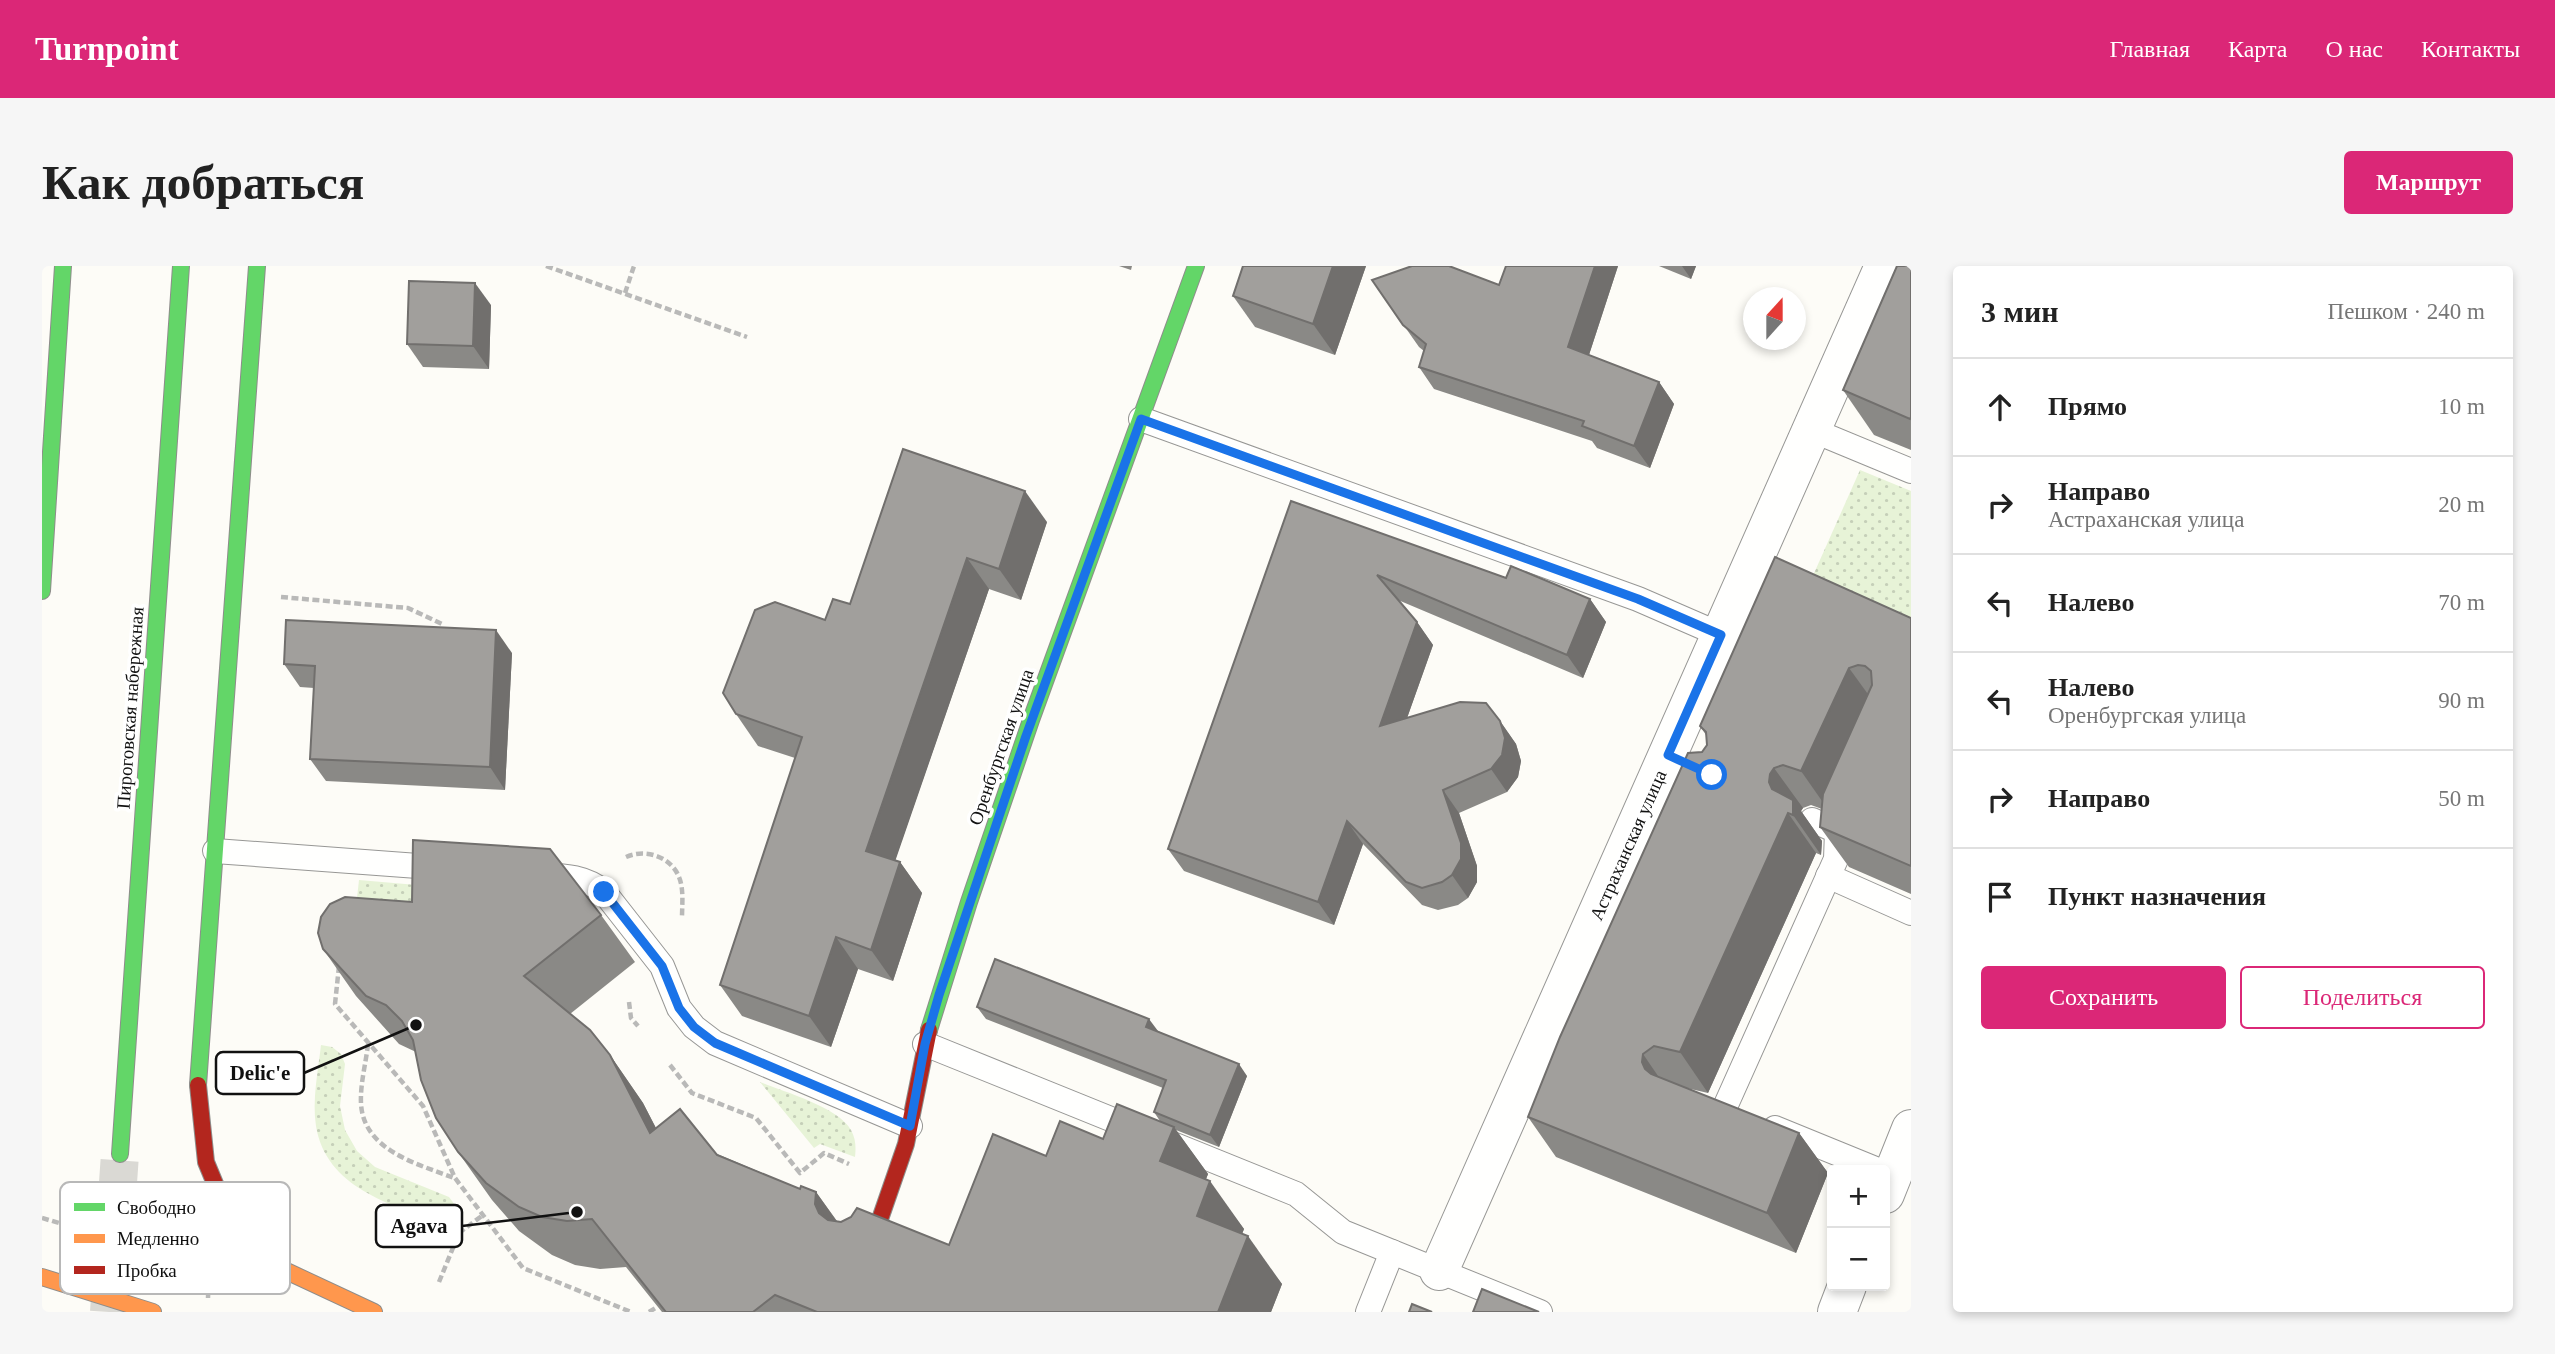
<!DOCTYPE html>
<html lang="ru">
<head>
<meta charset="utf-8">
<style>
  :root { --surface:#fff; --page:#f6f6f6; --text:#222; --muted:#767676; --line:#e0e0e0; --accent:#db2777 }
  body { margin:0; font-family:"Times New Roman",serif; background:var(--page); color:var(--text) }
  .controls { position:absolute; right:21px; bottom:21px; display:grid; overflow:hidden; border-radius:7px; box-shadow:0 4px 10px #0003 }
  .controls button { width:63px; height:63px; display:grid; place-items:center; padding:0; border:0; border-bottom:2px solid var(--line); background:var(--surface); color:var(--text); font:35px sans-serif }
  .compass { position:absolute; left:1701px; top:21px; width:63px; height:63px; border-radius:50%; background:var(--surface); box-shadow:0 4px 10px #0003; rotate:21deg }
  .stop { position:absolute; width:21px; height:21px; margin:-16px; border:5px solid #1a73e8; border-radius:50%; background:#fff }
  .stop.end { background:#1a73e8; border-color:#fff; box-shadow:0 2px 7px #0008 }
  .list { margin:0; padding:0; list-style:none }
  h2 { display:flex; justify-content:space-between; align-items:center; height:91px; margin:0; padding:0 28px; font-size:30px }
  h2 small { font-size:23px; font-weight:400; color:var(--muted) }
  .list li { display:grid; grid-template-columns:46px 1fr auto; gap:21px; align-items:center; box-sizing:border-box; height:98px; padding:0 28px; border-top:2px solid var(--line) }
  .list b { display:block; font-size:26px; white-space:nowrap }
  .list p { margin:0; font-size:23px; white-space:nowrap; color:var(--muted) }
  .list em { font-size:23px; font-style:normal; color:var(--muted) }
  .actions { display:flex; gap:14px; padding:21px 28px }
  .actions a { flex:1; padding:16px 0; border:2px solid var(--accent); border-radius:7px; text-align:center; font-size:24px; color:var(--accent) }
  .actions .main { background:var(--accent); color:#fff }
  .icon { flex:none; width:38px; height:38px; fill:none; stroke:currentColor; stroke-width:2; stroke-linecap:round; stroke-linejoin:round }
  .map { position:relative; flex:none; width:1869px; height:1046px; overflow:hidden; border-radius:7px }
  header { display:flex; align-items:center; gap:42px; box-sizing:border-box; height:98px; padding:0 35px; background:var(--accent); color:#fff }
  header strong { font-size:33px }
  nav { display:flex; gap:38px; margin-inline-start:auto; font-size:24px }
  .intro { display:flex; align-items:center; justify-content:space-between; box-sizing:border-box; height:168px; padding:0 42px }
  h1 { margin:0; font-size:49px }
  .button { padding:18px 32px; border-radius:7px; background:var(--accent); color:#fff; font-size:24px; font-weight:700 }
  main { display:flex; gap:42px; padding:0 42px }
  aside { flex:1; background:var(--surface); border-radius:7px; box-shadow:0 4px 10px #0003 }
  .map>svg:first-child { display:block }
  .grass { fill:url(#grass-dots) }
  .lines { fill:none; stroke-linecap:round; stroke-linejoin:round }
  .primary-tunnel { stroke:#dad9d4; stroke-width:38; stroke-dasharray:38 19; stroke-linecap:butt }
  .lane-casing { stroke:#979795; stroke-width:26 }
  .street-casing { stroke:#979795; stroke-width:40 }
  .fast-casing { stroke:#8e8d8b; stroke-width:18 }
  .slow-casing { stroke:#8e8d8b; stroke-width:18 }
  .jam-casing { stroke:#8e8d8b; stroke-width:18 }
  .path { stroke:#b9b9b8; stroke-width:4.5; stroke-dasharray:7 3.5; stroke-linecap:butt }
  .lane { stroke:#fffffe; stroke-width:24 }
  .street { stroke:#fffffe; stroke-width:38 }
  .fast { stroke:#63d668; stroke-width:16 }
  .slow { stroke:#ff974d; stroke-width:16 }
  .jam { stroke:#b3261e; stroke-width:16 }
  .wall { fill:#8a8986 }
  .shaded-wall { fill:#716f6d }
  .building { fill:#a19f9c; stroke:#716f6d; stroke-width:2 }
  .route { stroke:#1a73e8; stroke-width:9 }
  .labels { text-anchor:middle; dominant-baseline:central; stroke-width:7; stroke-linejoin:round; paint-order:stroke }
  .street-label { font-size:19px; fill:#111; stroke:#fff }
  .key { fill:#fff; stroke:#b8b8b8; stroke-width:2 }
  .key-label { font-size:19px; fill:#111 }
  .leader { fill:none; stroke:#111; stroke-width:2.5 }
  .callout-dot { fill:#111; stroke:#fff; stroke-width:2.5 }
  .callout { fill:#fff; stroke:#111; stroke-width:2.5 }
  .callout-label { font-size:21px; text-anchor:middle; font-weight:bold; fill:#111 }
</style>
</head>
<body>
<header>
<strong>Turnpoint</strong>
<nav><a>Главная</a><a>Карта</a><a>О нас</a><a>Контакты</a></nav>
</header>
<div class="intro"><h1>Как добраться</h1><a class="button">Маршрут</a></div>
<main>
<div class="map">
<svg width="1869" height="1046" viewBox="0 0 1869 1046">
  <defs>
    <pattern id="grass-dots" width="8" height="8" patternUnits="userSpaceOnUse" patternTransform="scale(1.75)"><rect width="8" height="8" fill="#e7f3d7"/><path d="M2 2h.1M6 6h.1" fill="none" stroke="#c5cfb8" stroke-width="1.8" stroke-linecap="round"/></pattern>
  </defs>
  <rect width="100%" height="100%" fill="#fdfcf7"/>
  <g class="grass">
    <path d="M 1818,204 L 1869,225 L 1869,380 L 1761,332 Z"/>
    <path d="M 317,614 L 398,621 L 346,662 L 313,650 Z"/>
    <path d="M 279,779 L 290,781 L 299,788 L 303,798 L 298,840 L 303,864 L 315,885 L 333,901 L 407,931 L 419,947 L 405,958 L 398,958 C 349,938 284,922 274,860 C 270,834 276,805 279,779 Z"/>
    <path d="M 718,816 C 742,826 796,841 809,864 C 814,873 814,882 813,891 L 778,878 L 772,882 Z"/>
  </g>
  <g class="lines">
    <path class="primary-tunnel" d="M 67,1046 L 78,888"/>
    <defs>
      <g id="lane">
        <path d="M 1099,153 L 1596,333 L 1679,369"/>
        <path d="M 1770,164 L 1869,205"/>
        <path d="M 1770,554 L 1795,565"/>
        <path d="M 173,585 L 403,602"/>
        <path d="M 498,609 C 522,610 542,610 562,626 L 620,700 L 637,742 L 652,761 L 673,777 L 868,860"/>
        <path d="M 1786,610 L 1869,647"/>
        <path d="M 883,778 L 1254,928 L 1301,966 L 1498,1046"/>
        <path d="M 1683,841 L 1794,593 L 1795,565 L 1802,551"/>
        <path d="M 1733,862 L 1836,904"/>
        <path d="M 1326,1046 L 1350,986"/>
      </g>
      <g id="street">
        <path d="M 1843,928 L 1869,863"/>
        <path d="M 1397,1005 L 1842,0"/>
        <path d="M 1795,1046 L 1805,1020"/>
      </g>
      <g id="fast">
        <path d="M 0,325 L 21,0"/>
        <path d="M 887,764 L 927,636 L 989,454 L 1154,0"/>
        <path d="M 156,819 L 215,0"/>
        <path d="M 78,888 L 139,0"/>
      </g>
      <g id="slow">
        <path d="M 228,991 L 240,1003 L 332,1046"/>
        <path d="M 0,1011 L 111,1046"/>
      </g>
      <g id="jam">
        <path d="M 156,819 L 164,896 L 188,954 L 228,991"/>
        <path d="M 828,982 L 864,878 L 887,764"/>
      </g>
    </defs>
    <use href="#lane" class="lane-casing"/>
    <use href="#street" class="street-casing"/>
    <use href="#fast" class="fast-casing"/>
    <use href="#slow" class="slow-casing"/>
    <use href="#jam" class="jam-casing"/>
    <g class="path">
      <path d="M 504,0 L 705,71"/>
      <path d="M 583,27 L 592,0"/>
      <path d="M 239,331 L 366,342 L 400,358"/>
      <path d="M 584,591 C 604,582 629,591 637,611 C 642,623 640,639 640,652"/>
      <path d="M 297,700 L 293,738 L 381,840 L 413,912 L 481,1002 L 589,1046"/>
      <path d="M 587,736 L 589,752 L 596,760"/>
      <path d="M 326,778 C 324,797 318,818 319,838 C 322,885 376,898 412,912"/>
      <path d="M 628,799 L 650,827 L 714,852 L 758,907 L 782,887 L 807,898"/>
      <path d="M 0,952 L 164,1000"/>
      <path d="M 397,1016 L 417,967 L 441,949"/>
      <path d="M 166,1032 L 167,1001"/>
      <path d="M 607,1046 L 615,1041"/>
    </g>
    <use href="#lane" class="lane"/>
    <use href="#street" class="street"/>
    <use href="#fast" class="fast"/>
    <use href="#slow" class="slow"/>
    <use href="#jam" class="jam"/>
  </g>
  <g class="wall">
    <path d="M 1077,0 L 1090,0 L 1089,4 Z"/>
    <path d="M 1324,0 L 1293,89 L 1213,61 L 1191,30 Z"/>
    <path d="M 1576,0 L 1547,89 L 1617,116 L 1632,138 L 1608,202 L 1555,182 L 1550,175 L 1392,123 L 1377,101 L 1382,85 L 1377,81 L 1330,14 L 1457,19 Z"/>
    <path d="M 1617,0 L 1654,0 L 1649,13 Z"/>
    <path d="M 1869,0 L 1869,184 L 1832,169 L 1801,124 Z"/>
    <path d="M 449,39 L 447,103 L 381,101 L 365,78 Z"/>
    <path d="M 1249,235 L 1464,312 L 1548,333 L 1564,356 L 1541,412 L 1356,334 L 1375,356 L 1391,379 L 1365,452 L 1458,455 L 1474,478 L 1479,495 L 1476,511 L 1465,526 L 1417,547 L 1435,600 L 1435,616 L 1426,632 L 1416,639 L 1396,644 L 1380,639 L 1321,578 L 1292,659 L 1142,605 L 1126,583 Z"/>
    <path d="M 1005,256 L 979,334 L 947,323 L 853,594 L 858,596 L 880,627 L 851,715 L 816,703 L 789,781 L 700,750 L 678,719 L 753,492 L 716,480 L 694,448 L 783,354 L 808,338 Z"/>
    <path d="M 1869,352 L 1869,628 L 1807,601 L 1778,561 L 1780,543 L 1769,539 L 1761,542 L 1759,545 L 1780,575 L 1779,589 L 1774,587 L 1666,827 L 1640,821 L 1757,867 L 1786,907 L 1754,987 L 1514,891 L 1486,851 L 1660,486 L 1665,479 L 1664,469 L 1658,460 Z"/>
    <path d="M 470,387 L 463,524 L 284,515 L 268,493 L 272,422 L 258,421 L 242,398 Z"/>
    <path d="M 370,636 L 559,649 L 593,696 L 528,748 L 568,789 L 601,837 L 614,862 L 758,923 L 774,926 L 795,955 L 907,979 L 1004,890 L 1118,855 L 1112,846 L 1121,822 L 944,753 L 935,741 L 1116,765 L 1205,810 L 1177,881 L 1134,864 L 1166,908 L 1164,913 L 1202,963 L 1200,968 L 1240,1018 L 1229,1046 L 620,1046 L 584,1001 L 558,1003 L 533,999 L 510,989 L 477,965 L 450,934 L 416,886 L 374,786 L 357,778 L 314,730 L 281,683 Z"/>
  </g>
  <g class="shaded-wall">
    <path d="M 1291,0 L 1324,0 L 1293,89 L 1271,58 Z"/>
    <path d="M 1553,0 L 1576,0 L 1542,104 L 1526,81 Z"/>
    <path d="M 1640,0 L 1654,0 L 1649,13 Z"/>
    <path d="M 433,17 L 449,39 L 447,103 L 431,80 Z"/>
    <path d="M 1617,116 L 1632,138 L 1608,202 L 1592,180 Z"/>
    <path d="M 983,225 L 1005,256 L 979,334 L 957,303 Z"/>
    <path d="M 925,292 L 947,323 L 846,616 L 824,585 Z"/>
    <path d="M 1548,333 L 1564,356 L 1541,412 L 1525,389 Z"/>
    <path d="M 1375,356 L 1391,379 L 1354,483 L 1338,460 Z"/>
    <path d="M 454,364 L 470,387 L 463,524 L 448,501 Z"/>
    <path d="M 1807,402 L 1836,442 L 1787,545 L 1759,505 Z"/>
    <path d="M 1458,455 L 1474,478 L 1479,495 L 1476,511 L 1465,526 L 1449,503 Z"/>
    <path d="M 1732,502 L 1761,542 L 1759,545 L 1780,575 L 1779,589 L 1751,549 L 1730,523 L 1727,516 L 1728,508 Z"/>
    <path d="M 1401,524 L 1417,547 L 1435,600 L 1435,616 L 1426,632 L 1410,609 Z"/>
    <path d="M 1746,547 L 1774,587 L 1666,827 L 1638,786 Z"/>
    <path d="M 1305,555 L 1321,578 L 1292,659 L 1276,636 Z"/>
    <path d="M 858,596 L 880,627 L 851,715 L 829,684 Z"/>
    <path d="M 794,671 L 816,703 L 789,781 L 767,750 Z"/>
    <path d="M 1107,753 L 1116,765 L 1112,773 L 1104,761 Z"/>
    <path d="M 1601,788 L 1629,829 L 1603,803 L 1600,796 Z"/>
    <path d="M 568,789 L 601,837 L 641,915 L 608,867 Z"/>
    <path d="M 1197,798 L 1205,810 L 1177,881 L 1168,869 Z"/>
    <path d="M 1132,861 L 1166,908 L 1152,943 L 1118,895 Z"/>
    <path d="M 1757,867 L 1786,907 L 1754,987 L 1725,947 Z"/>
    <path d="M 1168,915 L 1202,963 L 1188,997 L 1155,950 Z"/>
    <path d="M 774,926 L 808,974 L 777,947 L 773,938 Z"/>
    <path d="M 1206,970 L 1240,1018 L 1229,1046 L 1176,1046 Z"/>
  </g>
  <g class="building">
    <path d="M 1201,0 L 1291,0 L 1271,58 L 1191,30 Z"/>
    <path d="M 1370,0 L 1407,0 L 1457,19 L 1464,0 L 1553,0 L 1526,81 L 1617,116 L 1592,180 L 1540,160 L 1542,155 L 1377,101 L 1384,78 L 1361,59 L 1330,14 Z"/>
    <path d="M 1855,0 L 1869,0 L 1869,151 L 1868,153 L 1801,124 Z"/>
    <path d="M 367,15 L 433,17 L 431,80 L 365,78 Z"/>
    <path d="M 861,183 L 983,225 L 957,303 L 925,292 L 824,585 L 858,596 L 829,684 L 794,671 L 767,750 L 678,719 L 760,471 L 694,448 L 681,427 L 713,344 L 733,336 L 783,354 L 791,333 L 808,338 Z"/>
    <path d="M 1249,235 L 1464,312 L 1469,300 L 1548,333 L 1525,389 L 1335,309 L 1375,356 L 1338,460 L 1418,436 L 1444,437 L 1458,455 L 1463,472 L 1460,489 L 1449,503 L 1401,524 L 1419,577 L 1419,593 L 1410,609 L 1400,616 L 1380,622 L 1364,616 L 1305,555 L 1276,636 L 1126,583 Z"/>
    <path d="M 1733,291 L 1869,352 L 1869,600 L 1778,561 L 1781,528 L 1830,419 L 1829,405 L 1823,400 L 1816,399 L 1807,402 L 1759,505 L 1741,499 L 1732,502 L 1728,508 L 1727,516 L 1730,523 L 1751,534 L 1751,549 L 1746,547 L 1638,786 L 1612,780 L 1601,788 L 1600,796 L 1603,803 L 1609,808 L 1757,867 L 1725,947 L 1486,851 L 1518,771 L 1646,487 L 1660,486 L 1665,479 L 1664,466 L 1658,460 Z"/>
    <path d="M 244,354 L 454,364 L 448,501 L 268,493 L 273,400 L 242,398 Z"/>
    <path d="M 371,574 L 508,583 L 559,649 L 482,710 L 548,764 L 568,789 L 608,867 L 638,843 L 675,889 L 758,923 L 759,920 L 774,926 L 773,938 L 777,947 L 786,954 L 799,956 L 809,951 L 815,942 L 907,979 L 951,868 L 1004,890 L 1018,855 L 1061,873 L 1075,838 L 1132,861 L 1118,895 L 1168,915 L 1155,950 L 1206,970 L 1176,1046 L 775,1046 L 733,1029 L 711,1046 L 624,1046 L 550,953 L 525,955 L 500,951 L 477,941 L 444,917 L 416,886 L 394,852 L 379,814 L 371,774 L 360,755 L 344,739 L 324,730 L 281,683 L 276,667 L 279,651 L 288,638 L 303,631 L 370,636 Z"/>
    <path d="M 953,693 L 1107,753 L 1104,761 L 1197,798 L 1168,869 L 1112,846 L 1124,814 L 935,741 Z"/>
    <path d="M 1440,1023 L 1497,1046 L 1431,1046 Z"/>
    <path d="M 1370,1038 L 1390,1046 L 1367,1046 Z"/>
  </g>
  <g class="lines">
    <path class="route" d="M 562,626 L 620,700 L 637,742 L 652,761 L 673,777 L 868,860 L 883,778 L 897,729 L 984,470 L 1099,153 L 1596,333 L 1679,369 L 1626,489 L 1670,509"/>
  </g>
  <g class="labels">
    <g class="street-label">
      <text transform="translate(88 442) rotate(-86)">Пироговская набережная</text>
      <text transform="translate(959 481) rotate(-71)">Оренбургская улица</text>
      <text transform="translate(1586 579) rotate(-66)">Астраханская улица</text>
    </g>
  </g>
  <rect x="18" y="916" width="230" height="112" rx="10" class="key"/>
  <rect x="32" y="937" width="31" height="8" fill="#63d668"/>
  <rect x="32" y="968" width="31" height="9" fill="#ff974d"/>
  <rect x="32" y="1000" width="31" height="8" fill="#b3261e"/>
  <g class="key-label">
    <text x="75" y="948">Свободно</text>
    <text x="75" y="979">Медленно</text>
    <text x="75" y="1011">Пробка</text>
  </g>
  <path class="leader" d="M374 759L262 807M535 946L420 960"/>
  <g class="callout-dot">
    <circle cx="374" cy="759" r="7"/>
    <circle cx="535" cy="946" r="7"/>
  </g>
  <g class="callout">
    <rect x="174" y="786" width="88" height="42" rx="7"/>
    <rect x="334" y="939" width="86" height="42" rx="7"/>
  </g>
  <g class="callout-label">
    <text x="218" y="814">Delic'e</text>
    <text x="377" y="967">Agava</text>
  </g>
</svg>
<div class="controls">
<button>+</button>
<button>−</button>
</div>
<svg class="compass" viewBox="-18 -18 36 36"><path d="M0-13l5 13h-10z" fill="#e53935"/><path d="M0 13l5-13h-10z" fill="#767676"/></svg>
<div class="stop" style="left:1670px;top:509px"></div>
<div class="stop end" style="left:562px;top:626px"></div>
</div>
<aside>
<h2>3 мин<small>Пешком · 240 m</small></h2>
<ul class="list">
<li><svg class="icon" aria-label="ahead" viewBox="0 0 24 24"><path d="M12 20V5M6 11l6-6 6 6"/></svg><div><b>Прямо</b></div><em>10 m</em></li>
<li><svg class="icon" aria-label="right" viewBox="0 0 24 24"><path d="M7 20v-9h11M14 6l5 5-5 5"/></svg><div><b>Направо</b><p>Астраханская улица</p></div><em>20 m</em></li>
<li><svg class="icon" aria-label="left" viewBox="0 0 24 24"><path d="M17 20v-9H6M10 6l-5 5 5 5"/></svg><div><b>Налево</b></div><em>70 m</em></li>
<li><svg class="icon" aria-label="left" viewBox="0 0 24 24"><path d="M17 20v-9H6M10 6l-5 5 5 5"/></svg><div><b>Налево</b><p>Оренбургская улица</p></div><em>90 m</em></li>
<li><svg class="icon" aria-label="right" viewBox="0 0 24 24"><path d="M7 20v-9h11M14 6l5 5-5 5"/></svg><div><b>Направо</b></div><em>50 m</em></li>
<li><svg class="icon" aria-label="arrive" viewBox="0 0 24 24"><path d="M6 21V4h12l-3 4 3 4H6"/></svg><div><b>Пункт назначения</b></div></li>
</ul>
<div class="actions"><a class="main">Сохранить</a><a>Поделиться</a></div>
</aside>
</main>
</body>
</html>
